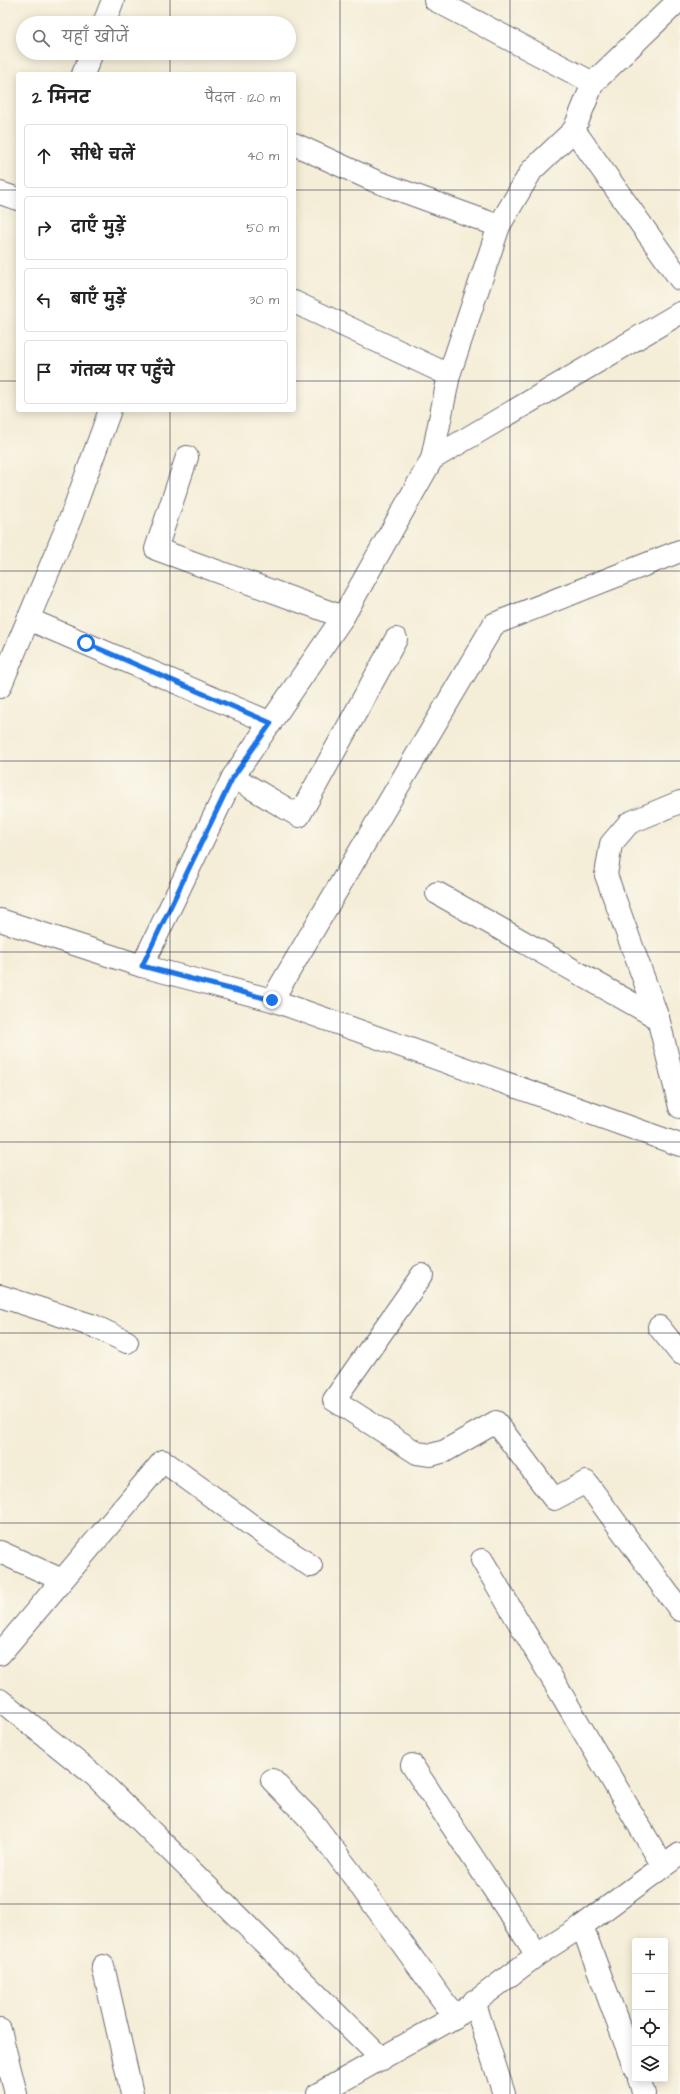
<!DOCTYPE html>
<html lang="hi">
<head>
<meta charset="utf-8">
<style>
  :root { --surface:#fff; --page:#f6f6f6; --text:#222; --muted:#767676; --line:#e0e0e0 }
  body { margin:0; font-family:"Architects Daughter","Playpen Sans Deva",sans-serif; background:var(--page); color:var(--text) }
  .controls { position:absolute; right:12px; bottom:12px; display:grid; overflow:hidden; border-radius:4px; box-shadow:0 2px 10px #0003 }
  .controls button { width:36px; height:36px; display:grid; place-items:center; padding:0; border:0; border-bottom:1px solid var(--line); background:var(--surface); color:var(--text); font:20px sans-serif }
  .stop { position:absolute; width:12px; height:12px; margin:-9px; border:3px solid #1a73e8; border-radius:50%; background:#fff }
  .stop.end { background:#1a73e8; border-color:#fff; box-shadow:0 1px 4px #0008 }
  .list { margin:0; padding:0; list-style:none }
  h2 { display:flex; justify-content:space-between; align-items:center; height:52px; margin:0; padding:0 16px; font-size:17px }
  h2 small { font-size:13px; font-weight:400; color:var(--muted) }
  .list li { display:grid; grid-template-columns:26px 1fr auto; gap:12px; align-items:center; box-sizing:border-box; height:64px; margin:0 8px 8px; padding:0 8px; border:1px solid var(--line); border-radius:4px }
  .list b { display:block; font-size:15px; white-space:nowrap }
  .list em { font-size:13px; font-style:normal; color:var(--muted) }
  .icon { flex:none; width:22px; height:22px; fill:none; stroke:currentColor; stroke-width:2; stroke-linecap:round; stroke-linejoin:round }
  .map { position:relative; flex:none; width:680px; height:2094px; overflow:hidden }
  .search { position:absolute; background:var(--surface); box-shadow:0 2px 10px #0003; left:16px; top:16px; width:280px; height:44px; display:flex; align-items:center; gap:10px; box-sizing:border-box; padding:0 14px; border-radius:22px; color:var(--muted); font-size:15px }
  .panel { position:absolute; background:var(--surface); box-shadow:0 2px 10px #0003; left:16px; top:72px; width:280px; height:340px; border-radius:4px }
  .map>svg:first-child { display:block }
  .lines { fill:none; stroke-linecap:round; stroke-linejoin:round }
  .minor-casing { stroke:#6c6972; stroke-width:24 }
  .minor { stroke:#fff; stroke-width:22 }
  .route { stroke:#1a73e8; stroke-width:5 }
  .grid { fill:none; stroke:#22223b; stroke-width:1; stroke-opacity:0.55 }
</style>
</head>
<body>
<div class="map">
<svg width="680" height="2094" viewBox="0 0 680 2094">
  <rect width="100%" height="100%" fill="#fbf7ec"/>
  <filter id="ink" filterUnits="userSpaceOnUse"><feTurbulence type="fractalNoise" baseFrequency=".025" numOctaves="2"/><feDisplacementMap in="SourceGraphic" scale="8" xChannelSelector="R" yChannelSelector="G"/><feConvolveMatrix kernelMatrix="1 2 1 2 8 2 1 2 1" color-interpolation-filters="sRGB"/></filter>
  <filter id="wash" filterUnits="userSpaceOnUse"><feTurbulence type="fractalNoise" baseFrequency=".012" numOctaves="4" result="noise"/><feDisplacementMap in="SourceGraphic" scale="16" xChannelSelector="R" yChannelSelector="G"/><feGaussianBlur stdDeviation="0.9" result="paint"/><feColorMatrix in="noise" values="0 0 0 0 0 0 0 0 0 0 0 0 0 0 0 0 0 1.4 0 .05"/><feComposite in="paint" operator="in"/></filter>
  <g filter="url(#wash)">
    <rect width="100%" height="100%" fill="#f4edd7"/>
  </g>
  <g filter="url(#ink)">
    <g class="lines">
      <defs>
        <g id="minor">
          <path d="M 104,23 L 113,0"/>
          <path d="M 83,74 L 92,53"/>
          <path d="M 593,83 L 679,0"/>
          <path d="M 574,130 L 680,279"/>
          <path d="M 294,144 L 375,181 L 499,226"/>
          <path d="M 0,193 L 18,199"/>
          <path d="M 294,302 L 449,375"/>
          <path d="M 187,457 L 156,549 L 343,617"/>
          <path d="M 432,459 L 680,313"/>
          <path d="M 28,619 L 271,723"/>
          <path d="M 0,687 L 71,517 L 110,410"/>
          <path d="M 233,777 L 299,816 L 396,639"/>
          <path d="M 680,802 L 629,823 L 611,844 L 606,875 L 658,1018 L 680,1107"/>
          <path d="M 437,893 L 658,1018"/>
          <path d="M 0,920 L 142,966 L 272,1000 L 680,1145"/>
          <path d="M 142,966 L 233,777 L 343,617 L 432,459 L 449,375 L 499,226 L 532,170 L 574,130 L 593,83 L 435,0"/>
          <path d="M 272,1000 L 494,624 L 680,551"/>
          <path d="M 422,1275 L 334,1400 L 417,1453 L 431,1455 L 445,1451 L 496,1422 L 554,1499 L 586,1482 L 680,1610"/>
          <path d="M 0,1296 L 94,1326 L 127,1342"/>
          <path d="M 659,1327 L 680,1353"/>
          <path d="M 0,1552 L 62,1580"/>
          <path d="M 482,1560 L 663,1866"/>
          <path d="M 0,1654 L 163,1461 L 269,1538 L 311,1566"/>
          <path d="M 0,1700 L 95,1776 L 382,2059"/>
          <path d="M 412,1765 L 537,1955"/>
          <path d="M 272,1780 L 311,1820 L 351,1873 L 455,2017"/>
          <path d="M 582,1926 L 635,2069"/>
          <path d="M 103,1966 L 132,2094"/>
          <path d="M 474,2001 L 504,2094"/>
          <path d="M 0,2030 L 16,2094"/>
          <path d="M 639,2079 L 644,2094"/>
          <path d="M 318,2094 L 455,2017 L 537,1955 L 582,1926 L 680,1854"/>
        </g>
      </defs>
      <use href="#minor" class="minor-casing"/>
      <use href="#minor" class="minor"/>
    </g>
  </g>
  <g class="lines" filter="url(#ink)">
    <path class="route" d="M 86,643 L 271,723 L 233,777 L 142,966 L 272,1000"/>
  </g>
  <path class="grid" d="M 170,0 L 170,23M 340,0 L 340,2094M 510,0 L 510,2094M 170,53 L 170,74M 0,190 L 18,190M 294,190 L 680,190M 0,381 L 18,381M 294,381 L 680,381M 170,410 L 170,2094M 0,571 L 680,571M 0,761 L 680,761M 0,952 L 680,952M 0,1142 L 680,1142M 0,1333 L 680,1333M 0,1523 L 680,1523M 0,1713 L 680,1713M 0,1904 L 680,1904"/>
</svg>
<div class="controls">
<button>+</button>
<button>−</button>
<button><svg class="icon" aria-label="locate" viewBox="0 0 24 24"><circle cx="12" cy="12" r="6"/><path d="M12 2v4M12 18v4M2 12h4M18 12h4"/></svg></button>
<button><svg class="icon" aria-label="layers" viewBox="0 0 24 24"><path d="M12 4l9 5-9 5-9-5zM3 14l9 5 9-5"/></svg></button>
</div>
<div class="stop" style="left:86px;top:643px"></div>
<div class="stop end" style="left:272px;top:1000px"></div>
<div class="search"><svg class="icon" aria-label="search" viewBox="0 0 24 24"><circle cx="10" cy="10" r="6"/><path d="M15 15l6 6"/></svg>यहाँ खोजें</div>
<section class="panel">
<h2>2 मिनट<small>पैदल · 120 m</small></h2>
<ul class="list">
<li><svg class="icon" aria-label="ahead" viewBox="0 0 24 24"><path d="M12 20V5M6 11l6-6 6 6"/></svg><div><b>सीधे चलें</b></div><em>40 m</em></li>
<li><svg class="icon" aria-label="right" viewBox="0 0 24 24"><path d="M7 20v-9h11M14 6l5 5-5 5"/></svg><div><b>दाएँ मुड़ें</b></div><em>50 m</em></li>
<li><svg class="icon" aria-label="left" viewBox="0 0 24 24"><path d="M17 20v-9H6M10 6l-5 5 5 5"/></svg><div><b>बाएँ मुड़ें</b></div><em>30 m</em></li>
<li><svg class="icon" aria-label="arrive" viewBox="0 0 24 24"><path d="M6 21V4h12l-3 4 3 4H6"/></svg><div><b>गंतव्य पर पहुँचे</b></div></li>
</ul>
</section>
</div>
</body>
</html>
